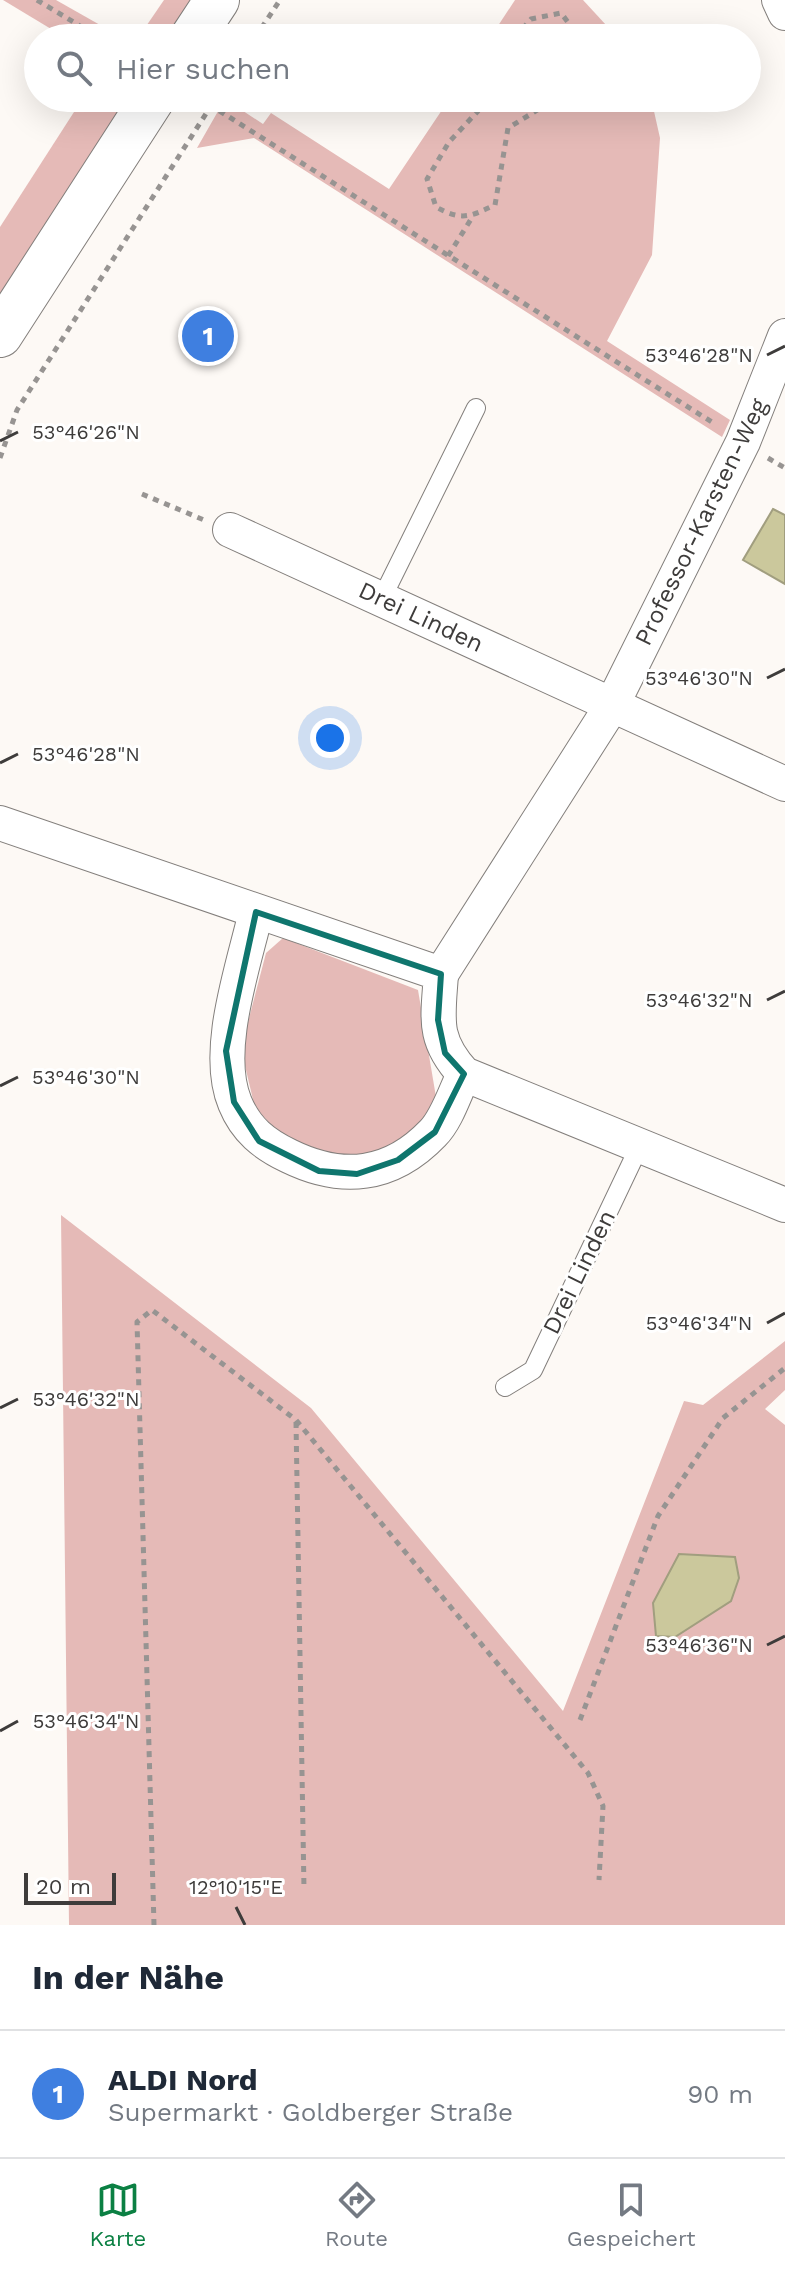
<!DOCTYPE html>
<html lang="de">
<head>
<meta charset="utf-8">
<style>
  :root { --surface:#fff; --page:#f6f6f7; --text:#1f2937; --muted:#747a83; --line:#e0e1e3; --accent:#0b8043 }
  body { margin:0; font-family:"Work Sans",sans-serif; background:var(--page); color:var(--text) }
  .scale { position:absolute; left:24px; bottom:20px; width:92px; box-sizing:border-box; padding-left:8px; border:4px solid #3e3c3b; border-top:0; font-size:22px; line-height:28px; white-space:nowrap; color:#3e3c3b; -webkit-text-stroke:6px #fff; paint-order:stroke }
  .you { position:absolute; left:330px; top:738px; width:28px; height:28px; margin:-20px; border:6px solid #fff; border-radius:50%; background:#1a73e8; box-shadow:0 0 0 12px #1a73e833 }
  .badge { display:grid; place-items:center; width:52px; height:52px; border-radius:50%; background:var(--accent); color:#fff; font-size:26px; font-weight:700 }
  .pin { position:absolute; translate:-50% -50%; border:4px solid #fff; box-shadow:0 2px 8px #0006 }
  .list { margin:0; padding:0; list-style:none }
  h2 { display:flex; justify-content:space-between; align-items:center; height:104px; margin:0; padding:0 32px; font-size:34px }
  h2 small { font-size:26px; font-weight:400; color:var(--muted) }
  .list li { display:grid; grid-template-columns:52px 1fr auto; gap:24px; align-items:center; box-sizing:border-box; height:128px; padding:0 32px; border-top:2px solid var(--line) }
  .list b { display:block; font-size:30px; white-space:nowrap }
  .list p { margin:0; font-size:26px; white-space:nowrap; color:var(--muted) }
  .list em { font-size:26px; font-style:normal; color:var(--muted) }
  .icon { flex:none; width:44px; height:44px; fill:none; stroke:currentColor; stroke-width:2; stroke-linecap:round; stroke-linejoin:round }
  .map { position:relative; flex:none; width:785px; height:1925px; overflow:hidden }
  .search { position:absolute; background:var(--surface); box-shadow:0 8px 32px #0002; left:24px; right:24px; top:24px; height:88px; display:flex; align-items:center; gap:20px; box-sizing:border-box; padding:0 28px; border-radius:44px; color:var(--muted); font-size:30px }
  .sheet { height:232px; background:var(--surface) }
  nav { display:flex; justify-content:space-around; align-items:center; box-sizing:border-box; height:112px; border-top:2px solid var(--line); background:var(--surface); font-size:22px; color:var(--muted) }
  nav a { display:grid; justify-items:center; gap:4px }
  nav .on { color:var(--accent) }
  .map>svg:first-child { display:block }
  .green { fill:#e5bab7 }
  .water { fill:#cbc89c; stroke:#a19e7f; stroke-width:2 }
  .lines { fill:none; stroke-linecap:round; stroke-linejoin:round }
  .lane-casing { stroke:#837f7c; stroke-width:20 }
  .street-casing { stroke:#837f7c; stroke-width:36 }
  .secondary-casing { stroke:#837f7c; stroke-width:46 }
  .path { stroke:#979492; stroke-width:5; stroke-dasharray:6 6; stroke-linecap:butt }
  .lane { stroke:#fff; stroke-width:18 }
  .street { stroke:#fff; stroke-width:34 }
  .secondary { stroke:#fff; stroke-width:44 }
  .marked { fill:none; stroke:#0f766e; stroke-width:6; stroke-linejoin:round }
  .ticks { fill:none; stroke:#3e3c3b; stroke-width:3 }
  .labels { text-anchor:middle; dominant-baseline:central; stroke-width:6; stroke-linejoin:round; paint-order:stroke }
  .street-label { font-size:24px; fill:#3e3c3b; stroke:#fff }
  .ticks-label { font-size:20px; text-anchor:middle; fill:#3e3c3b; stroke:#fff; stroke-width:6; stroke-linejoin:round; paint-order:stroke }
</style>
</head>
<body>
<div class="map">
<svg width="785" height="1925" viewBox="0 0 785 1925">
  <rect width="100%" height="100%" fill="#fdf9f5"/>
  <g class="green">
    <path d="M 3,0 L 56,0 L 123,38 L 66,38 Z"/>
    <path d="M 164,0 L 195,0 L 171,38 L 138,38 Z"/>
    <path d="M 515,0 L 583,0 L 618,38 L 490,38 Z"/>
    <path d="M 83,98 L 132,98 L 0,303 L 0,227 Z"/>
    <path d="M 450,98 L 651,98 L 660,138 L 652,255 L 607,341 L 730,420 L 722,437 L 254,138 L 197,148 L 225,99 L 263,124 L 271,113 L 389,189 Z"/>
    <path d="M 283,938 L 418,990 L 436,1097 L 422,1127 L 382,1157 L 332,1161 L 286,1140 L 255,1108 L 241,1049 L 266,953 Z"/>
    <path d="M 61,1215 L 311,1408 L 563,1711 L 684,1401 L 703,1405 L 785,1341 L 785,1390 L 765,1409 L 785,1425 L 785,1925 L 69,1925 Z"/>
  </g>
  <g class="water">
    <path d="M 773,509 L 785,515 L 785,584 L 743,560 Z"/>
    <path d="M 679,1554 L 735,1557 L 739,1578 L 731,1601 L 675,1637 L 656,1636 L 653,1603 Z"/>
  </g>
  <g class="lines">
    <defs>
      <g id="lane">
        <path d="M 382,598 L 476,408"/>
        <path d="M 505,1387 L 533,1370 L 640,1145"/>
      </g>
      <g id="street">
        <path d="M 779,0 L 785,13"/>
        <path d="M 230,530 L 785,784"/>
        <path d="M 0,823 L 441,974 C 438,1019 432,1039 464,1074 L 785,1205"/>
        <path d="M 256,912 C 244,965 213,1051 235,1103 C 246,1130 264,1144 289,1156 C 342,1182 391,1177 433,1133 C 447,1119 455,1092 464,1074"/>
        <path d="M 441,974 L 611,707 L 743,442 L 785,336"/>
      </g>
      <g id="secondary">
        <path d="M 192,38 L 217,0"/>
        <path d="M 0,335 L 153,98"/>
      </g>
    </defs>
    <use href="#lane" class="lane-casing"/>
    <use href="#street" class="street-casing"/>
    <use href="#secondary" class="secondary-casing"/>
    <g class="path">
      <path d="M 37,0 L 100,38"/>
      <path d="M 255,38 L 280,0"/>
      <path d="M 515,38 L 531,19 L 561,13 L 580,38"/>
      <path d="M 199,98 L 715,424"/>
      <path d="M 484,98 L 478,111 L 449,142 L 427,179 L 436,207 C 462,221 469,217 495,205 L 508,128 L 557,98"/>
      <path d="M 448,256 L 473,216"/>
      <path d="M 0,458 L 17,410 L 216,98"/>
      <path d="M 768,458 L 785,468"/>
      <path d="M 142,494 L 204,520"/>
      <path d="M 296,1422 L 304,1889"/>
      <path d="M 580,1720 L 658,1516 L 723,1418 L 785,1368"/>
      <path d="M 154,1925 L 137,1322 L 152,1310 L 296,1420 L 588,1773 L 603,1806 L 599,1880"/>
    </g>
    <use href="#lane" class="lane"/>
    <use href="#street" class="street"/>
    <use href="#secondary" class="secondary"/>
  </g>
  <path class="marked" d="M 256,912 L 441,974 L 438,1020 L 445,1053 L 464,1074 L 435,1132 L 398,1160 L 357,1174 L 319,1171 L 259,1141 L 234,1102 L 226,1051 Z"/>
  <path class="ticks" d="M 767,355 L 785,346M 0,441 L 18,432M 767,678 L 785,669M 0,763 L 18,754M 767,1000 L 785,991M 0,1086 L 18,1077M 767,1323 L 785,1313M 0,1408 L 18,1399M 767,1645 L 785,1636M 0,1731 L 18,1721M 236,1907 L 245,1925"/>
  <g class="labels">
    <g class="street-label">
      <text transform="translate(701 522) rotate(-64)">Professor-Karsten-Weg</text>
      <text transform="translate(421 617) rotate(25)">Drei Linden</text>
      <text transform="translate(579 1272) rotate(-64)">Drei Linden</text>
    </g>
  </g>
  <g class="ticks-label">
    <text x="699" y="362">53°46'28"N</text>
    <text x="86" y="439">53°46'26"N</text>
    <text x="699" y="685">53°46'30"N</text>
    <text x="86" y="761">53°46'28"N</text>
    <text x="699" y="1007">53°46'32"N</text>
    <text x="86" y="1084">53°46'30"N</text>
    <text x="699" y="1330">53°46'34"N</text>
    <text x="86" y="1406">53°46'32"N</text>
    <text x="699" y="1652">53°46'36"N</text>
    <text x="86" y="1728">53°46'34"N</text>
    <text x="236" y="1894">12°10'15"E</text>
  </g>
</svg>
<div class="scale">20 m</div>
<div class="you"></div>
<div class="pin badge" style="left:208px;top:336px;background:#3f7fe0">1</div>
<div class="search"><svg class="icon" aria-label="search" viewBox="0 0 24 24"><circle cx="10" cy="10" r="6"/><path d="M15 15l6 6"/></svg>Hier suchen</div>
</div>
<section class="sheet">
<h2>In der Nähe<small></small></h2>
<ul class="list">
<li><span class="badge" style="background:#3f7fe0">1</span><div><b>ALDI Nord</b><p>Supermarkt · Goldberger Straße</p></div><em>90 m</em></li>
</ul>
</section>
<nav>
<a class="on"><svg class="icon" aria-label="map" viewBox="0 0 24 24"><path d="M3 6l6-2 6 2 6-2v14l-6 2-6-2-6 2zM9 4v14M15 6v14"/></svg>Karte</a>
<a><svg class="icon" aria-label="directions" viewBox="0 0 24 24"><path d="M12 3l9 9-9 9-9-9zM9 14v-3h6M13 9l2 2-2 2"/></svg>Route</a>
<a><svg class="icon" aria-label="saved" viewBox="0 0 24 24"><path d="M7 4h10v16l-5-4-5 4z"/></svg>Gespeichert</a>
</nav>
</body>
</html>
